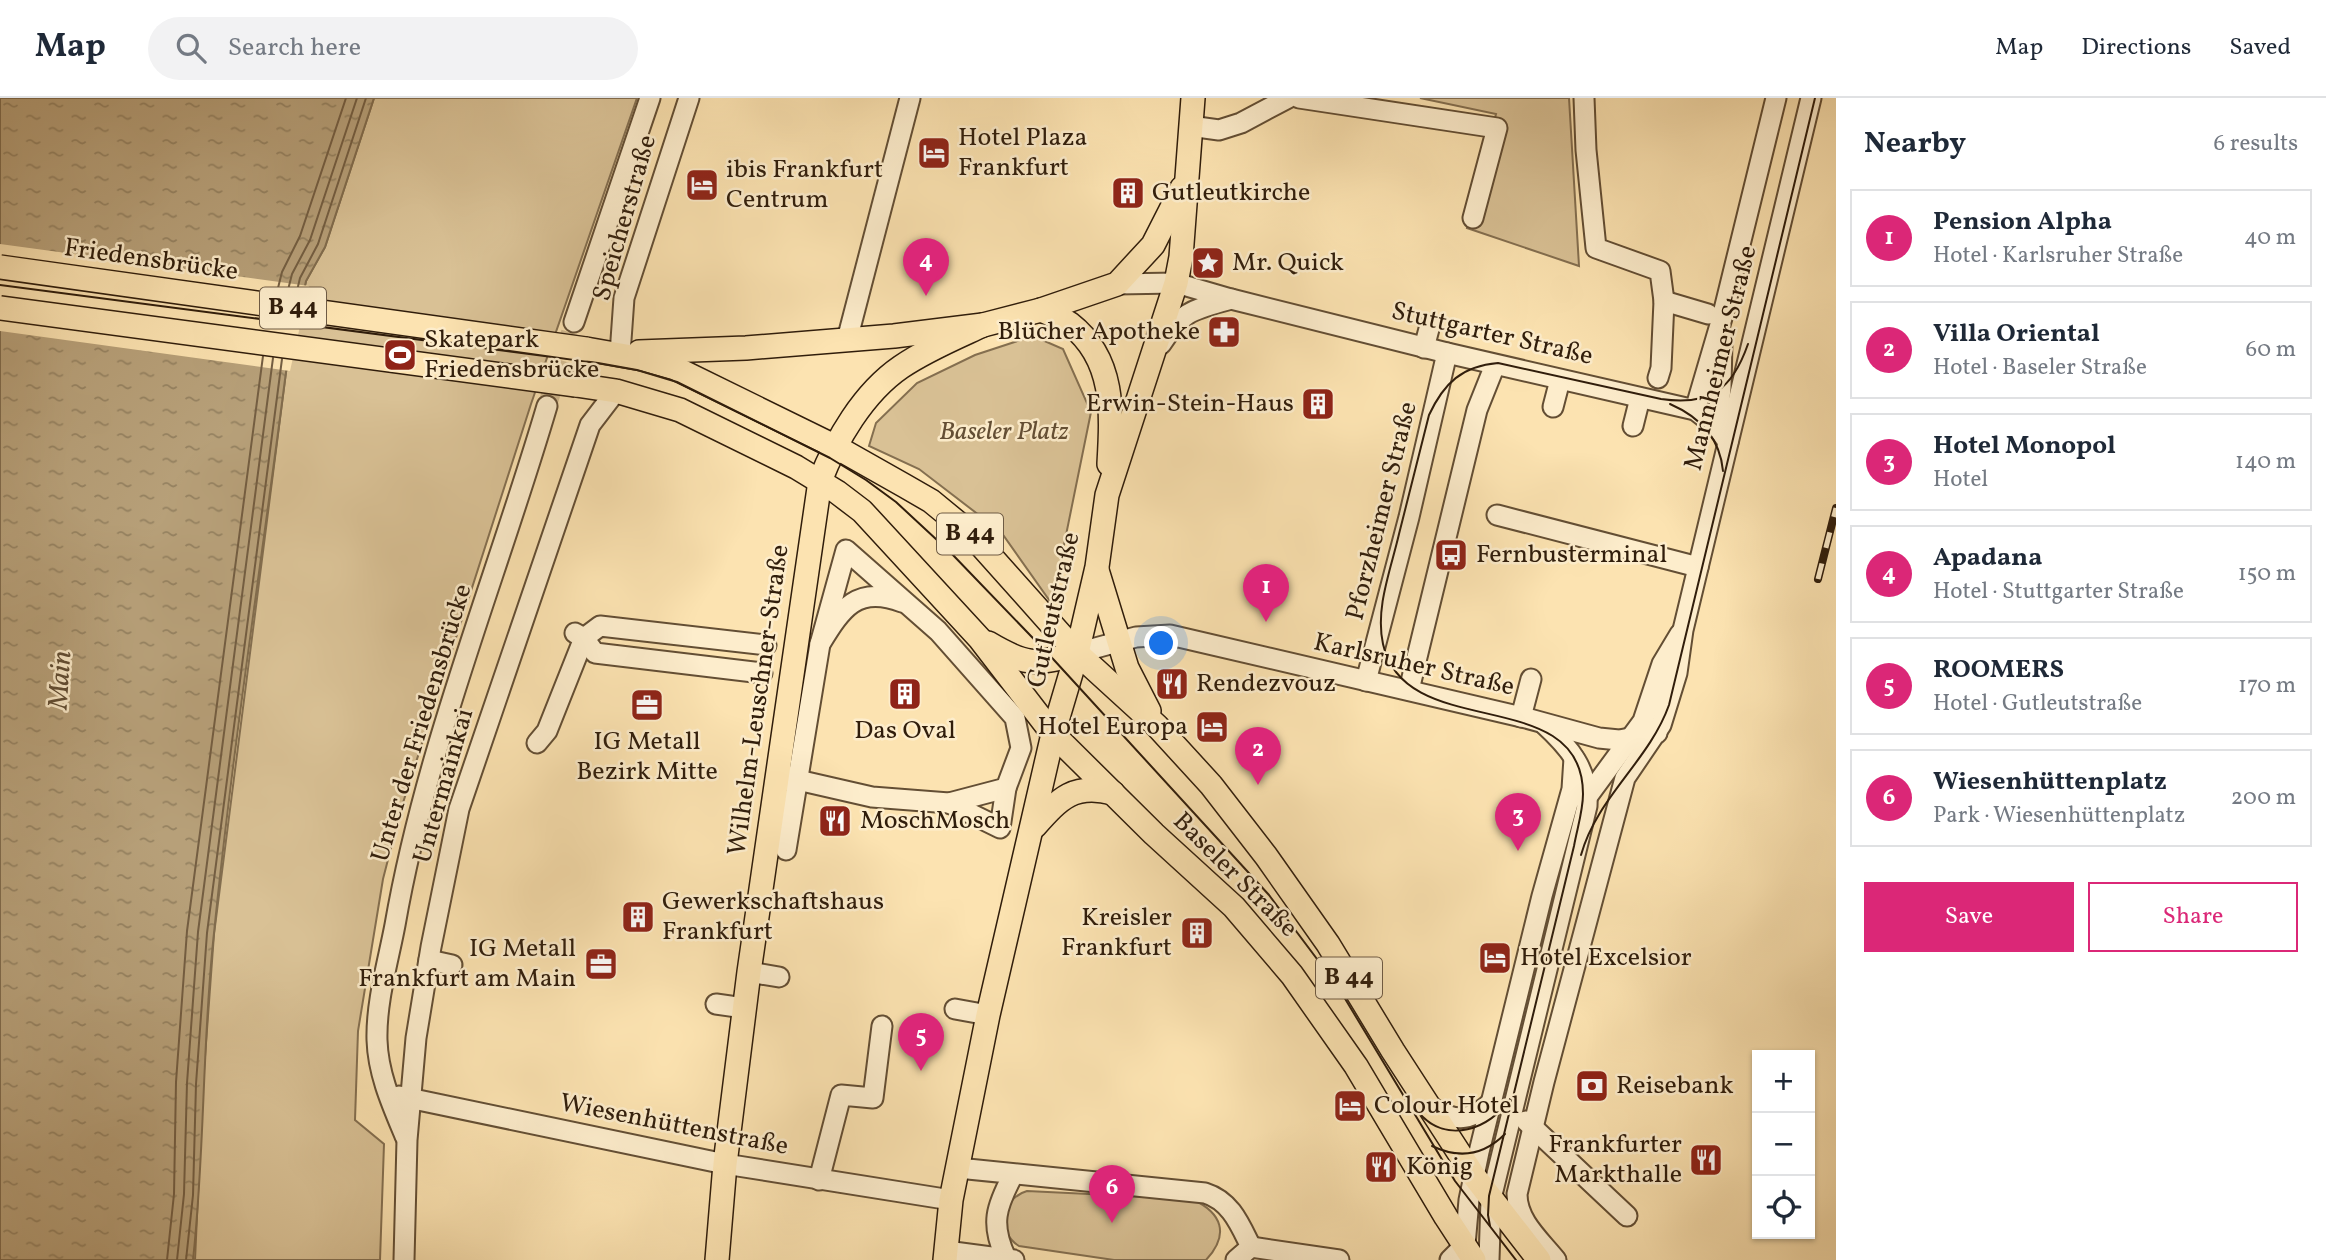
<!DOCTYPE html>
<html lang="en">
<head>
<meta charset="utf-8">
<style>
  :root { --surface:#fff; --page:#f2f2f3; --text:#1f2937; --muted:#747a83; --line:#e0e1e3; --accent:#db2777 }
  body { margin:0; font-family:Vollkorn,serif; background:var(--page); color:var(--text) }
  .controls { position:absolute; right:21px; bottom:21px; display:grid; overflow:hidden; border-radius:0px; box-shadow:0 2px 5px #0004 }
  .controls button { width:63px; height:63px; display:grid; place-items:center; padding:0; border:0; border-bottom:2px solid var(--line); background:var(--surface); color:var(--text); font:35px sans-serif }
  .you { position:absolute; left:1162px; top:546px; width:24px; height:24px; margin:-18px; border:5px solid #fff; border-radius:50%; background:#1a73e8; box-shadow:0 0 0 10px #1a73e833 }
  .badge { display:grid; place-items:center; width:46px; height:46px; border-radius:50%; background:var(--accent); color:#fff; font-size:23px; font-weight:700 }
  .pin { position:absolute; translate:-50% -58px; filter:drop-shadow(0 2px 4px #0008) }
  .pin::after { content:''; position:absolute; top:37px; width:24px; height:21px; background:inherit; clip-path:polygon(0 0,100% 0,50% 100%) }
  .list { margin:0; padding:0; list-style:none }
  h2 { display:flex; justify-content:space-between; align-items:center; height:91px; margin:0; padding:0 28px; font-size:30px }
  h2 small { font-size:23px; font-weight:400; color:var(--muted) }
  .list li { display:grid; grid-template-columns:46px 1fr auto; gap:21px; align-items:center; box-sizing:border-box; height:98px; margin:0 14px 14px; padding:0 14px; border:2px solid var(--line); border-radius:0px }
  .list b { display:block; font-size:26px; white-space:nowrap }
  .list p { margin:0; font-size:23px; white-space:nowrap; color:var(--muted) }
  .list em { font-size:23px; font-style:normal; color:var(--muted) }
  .actions { display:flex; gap:14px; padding:21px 28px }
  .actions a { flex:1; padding:16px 0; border:2px solid var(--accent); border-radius:0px; text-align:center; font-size:24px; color:var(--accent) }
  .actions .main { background:var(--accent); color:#fff }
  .icon { flex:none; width:38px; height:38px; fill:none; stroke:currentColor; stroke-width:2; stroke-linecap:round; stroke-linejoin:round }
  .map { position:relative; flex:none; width:1836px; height:1162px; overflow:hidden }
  header { display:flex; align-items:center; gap:42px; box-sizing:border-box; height:98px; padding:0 35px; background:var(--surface); border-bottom:2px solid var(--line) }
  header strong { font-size:33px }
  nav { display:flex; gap:38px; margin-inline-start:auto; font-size:24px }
  .search { width:490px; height:63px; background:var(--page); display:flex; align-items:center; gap:18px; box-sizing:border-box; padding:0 24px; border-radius:38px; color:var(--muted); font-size:26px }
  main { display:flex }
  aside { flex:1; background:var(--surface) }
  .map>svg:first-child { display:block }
  .green { fill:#d9c195; stroke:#846f50; stroke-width:2 }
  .water { fill:url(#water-ripples); stroke:#816c4d; stroke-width:2 }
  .pier { fill:#fce3b1 }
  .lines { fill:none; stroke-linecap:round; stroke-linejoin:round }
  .shore { stroke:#745e42; stroke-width:2 }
  .minor-tunnel { stroke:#d3bb90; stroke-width:19; stroke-dasharray:19 10; stroke-linecap:butt }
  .minor-casing { stroke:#634e34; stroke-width:23 }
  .major-casing { stroke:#301d0b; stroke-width:26 }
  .minor { stroke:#fdedcc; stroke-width:19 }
  .major { stroke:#fce3b1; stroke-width:23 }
  .tram { stroke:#301d0b; stroke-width:2 }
  .rail-casing { stroke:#301d0b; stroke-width:8 }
  .rail { stroke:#fdedcc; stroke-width:5; stroke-dasharray:16; stroke-linecap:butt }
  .major-bridge-casing { stroke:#301d0b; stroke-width:26; stroke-linecap:butt }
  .major-bridge { stroke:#fce3b1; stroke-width:23 }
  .labels { text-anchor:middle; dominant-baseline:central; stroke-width:5; stroke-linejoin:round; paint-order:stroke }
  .shield { fill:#fdedcc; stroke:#6e5b45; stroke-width:2 }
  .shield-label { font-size:24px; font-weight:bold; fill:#301d0b }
  .poi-label { font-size:26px; fill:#301d0b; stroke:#fdedcc; text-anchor:start }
  .street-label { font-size:26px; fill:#301d0b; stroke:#fdedcc }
  .park-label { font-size:26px; font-style:italic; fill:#634e34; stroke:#fdedcc }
  .water-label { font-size:28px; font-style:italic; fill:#5f4b32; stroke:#fdedcc }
</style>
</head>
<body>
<header>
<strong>Map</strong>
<div class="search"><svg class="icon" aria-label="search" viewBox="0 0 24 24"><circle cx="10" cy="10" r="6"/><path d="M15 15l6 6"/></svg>Search here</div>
<nav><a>Map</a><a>Directions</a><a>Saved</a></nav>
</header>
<main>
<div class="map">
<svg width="1836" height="1162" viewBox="0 0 1836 1162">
  <defs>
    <pattern id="water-ripples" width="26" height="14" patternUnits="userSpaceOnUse" patternTransform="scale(1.75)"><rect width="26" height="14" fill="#b7a079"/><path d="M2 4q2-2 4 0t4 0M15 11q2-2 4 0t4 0" fill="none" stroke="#958261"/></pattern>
  </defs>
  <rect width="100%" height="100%" fill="#fce3b1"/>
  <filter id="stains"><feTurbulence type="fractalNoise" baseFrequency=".00286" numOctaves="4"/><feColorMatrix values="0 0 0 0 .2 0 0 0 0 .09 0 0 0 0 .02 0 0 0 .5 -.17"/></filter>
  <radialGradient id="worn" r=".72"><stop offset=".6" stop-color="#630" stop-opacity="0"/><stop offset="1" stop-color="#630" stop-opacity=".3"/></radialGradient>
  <g class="green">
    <path d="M 374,0 L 637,0 L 531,306 L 401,711 L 383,781 L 358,933 L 355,1022 L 384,1046 L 380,1162 L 195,1162 L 203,986 L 214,836 L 286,274 L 306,183 L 325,149 Z"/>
    <path d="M 1420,0 L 1569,0 L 1579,168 L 1467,130 L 1496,16 Z"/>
    <path d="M 1033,238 L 1063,251 L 1091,314 L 1052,506 L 1001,434 L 919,371 L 869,348 L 876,325 L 917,285 L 975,257 Z"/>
    <path d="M 1027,1093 L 1192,1101 C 1222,1115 1230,1136 1206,1162 L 1114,1162 L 1019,1148 C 996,1134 1002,1100 1027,1093 Z"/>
  </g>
  <path class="water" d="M 0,0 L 374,0 L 325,149 L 306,183 L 286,274 C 262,461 233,648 214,835 C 202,944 205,1053 193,1162 L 0,1162 Z"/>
  <path class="pier" d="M 0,146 L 309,188 L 290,273 L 0,233 Z"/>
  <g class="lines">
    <g class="shore">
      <path d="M 277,194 L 282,174 L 300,138 L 346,0"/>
      <path d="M 287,196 L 292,176 L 310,142 L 357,0"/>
      <path d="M 296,197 L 300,180 L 318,146 L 366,0"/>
      <path d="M 167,1162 L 174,1096 L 176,984 L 187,833 L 263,258"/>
      <path d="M 177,1162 L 184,1096 L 187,985 L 198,834 L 273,260"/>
      <path d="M 186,1162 L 193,1097 L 196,986 L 207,835 L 282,261"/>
    </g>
    <path class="minor-tunnel" d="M 547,308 L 574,224"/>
    <defs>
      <g id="minor">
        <path d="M 1299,0 L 1497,30 L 1473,120"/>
        <path d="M 1584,0 L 1586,52 L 1596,150 L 1660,173 L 1664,203 L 1661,270 L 1658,280"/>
        <path d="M 1190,28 L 1219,32 L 1241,25 L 1288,0"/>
        <path d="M 1117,186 L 1176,185 L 1231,201 L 1447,255 L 1695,312 L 1717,329 L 1728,344"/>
        <path d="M 1664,203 L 1708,216"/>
        <path d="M 574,224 L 650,0"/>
        <path d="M 847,242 L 910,0"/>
        <path d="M 1161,246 C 1183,212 1193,212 1231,201"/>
        <path d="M 1424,250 L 1430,227"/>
        <path d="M 620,256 L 624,200 L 689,0"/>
        <path d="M 1553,309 L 1560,282"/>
        <path d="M 1695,312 L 1722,220 L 1776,0"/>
        <path d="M 1633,328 L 1640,300"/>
        <path d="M 1717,329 L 1721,290 L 1722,242"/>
        <path d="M 1497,417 L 1698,469"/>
        <path d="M 575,535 L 584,540 L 595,555 L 762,575"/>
        <path d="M 1077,555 L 1136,539 L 1170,537 L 1526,620 L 1599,640 L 1619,642 L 1657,635"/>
        <path d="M 1366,583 L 1409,419 L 1447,255"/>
        <path d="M 1409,592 L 1477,312 L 1495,267"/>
        <path d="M 1521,619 L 1531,581"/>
        <path d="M 537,645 L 547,633 L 584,540 L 600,528 L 766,547"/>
        <path d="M 789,680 L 872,699 L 949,705 L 1006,690 L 1021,650 L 1015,620 L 938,533 L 846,452 L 820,546"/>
        <path d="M 1585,702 L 1643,623 L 1662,566 L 1680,536"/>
        <path d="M 949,705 L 1000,730 L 1006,690"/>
        <path d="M 786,752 L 820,546 C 842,510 857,487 902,504"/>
        <path d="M 429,862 L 452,867"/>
        <path d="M 749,874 L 779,879"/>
        <path d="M 716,906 L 744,910"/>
        <path d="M 955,911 L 988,917"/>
        <path d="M 399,998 L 725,1066 L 951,1102"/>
        <path d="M 1428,1007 C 1453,1024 1469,1025 1492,1004"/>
        <path d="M 1526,1023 L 1627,1118"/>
        <path d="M 405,1038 C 392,1007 378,976 377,942 C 376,904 388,864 395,827 C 426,649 496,481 547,308"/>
        <path d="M 958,1070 L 1205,1095 C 1231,1103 1240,1127 1251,1149 L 1236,1162"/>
        <path d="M 819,1082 L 841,997 L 873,1000 L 882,928"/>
        <path d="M 1251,1149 L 1339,1162"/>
        <path d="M 946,1153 L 1014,1162"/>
        <path d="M 1006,1160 C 990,1126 996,1109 1013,1077"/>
        <path d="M 404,1162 L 407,1042 L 416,940 L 431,849 L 459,711 L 590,327 L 616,293"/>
        <path d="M 1450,1162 L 1465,1147 L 1469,1102 L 1479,1054 L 1542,798 L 1572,691 L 1574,660"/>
        <path d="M 1489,1162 L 1491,1101 L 1497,1076 L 1587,708 C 1589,672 1569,649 1544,626"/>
        <path d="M 1556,1162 C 1540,1142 1517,1123 1517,1096 L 1544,984 L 1625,680 L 1661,627 L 1677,575 L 1683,532 L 1811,0"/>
      </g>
      <g id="major">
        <path d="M 1041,212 C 1050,216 1062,220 1070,226 C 1115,261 1112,314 1109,366"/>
        <path d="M 586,251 L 643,261 L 675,270 L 836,349 L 905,388 L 931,403 L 970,435 L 1077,555 L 1157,628 L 1211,687 L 1266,758 L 1328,846 L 1393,953 L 1474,1078 L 1539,1162"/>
        <path d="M 639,254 L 746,250 L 894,238 L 983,227 L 1041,212 L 1117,186 L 1153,147 L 1182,90"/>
        <path d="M 576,287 L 616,293 L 680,312 L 796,369 L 837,394 L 862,413 L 980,541 L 1053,636 L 1154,736 L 1234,809 L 1292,877 L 1356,968 L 1446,1119 L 1474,1162"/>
        <path d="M 1097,472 L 1127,570 L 1149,613"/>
        <path d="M 988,545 C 1025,567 1035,568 1077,555"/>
        <path d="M 1035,728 C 1060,700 1074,685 1113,695"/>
        <path d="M 717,1162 L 725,1066 L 749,874 L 820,383 C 836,342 863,295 901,269 C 926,252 955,240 983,227"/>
        <path d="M 945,1162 L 951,1102 L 988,917 L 1053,636 L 1077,555 L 1097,469 L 1107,397 L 1176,185 L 1181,159 L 1193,0"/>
      </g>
    </defs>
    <use href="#minor" class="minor-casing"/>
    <use href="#major" class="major-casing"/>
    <use href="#minor" class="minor"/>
    <use href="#major" class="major"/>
    <g class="tram">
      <path d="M 0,187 L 598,265 L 637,272 L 677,284 L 830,360 L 866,382 L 896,404 L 951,455 L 1054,562 L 1269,797 L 1338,889 L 1455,1083 L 1516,1162"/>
      <path d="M 1670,306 C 1700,319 1720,340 1723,373"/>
      <path d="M 1581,757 C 1597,699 1649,663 1669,607 L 1815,0"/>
      <path d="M 1419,1015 C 1447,1047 1490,1031 1510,1001"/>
      <path d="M 1432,1048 C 1459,1061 1484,1057 1505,1036"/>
      <path d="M 1490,1128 L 1488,1117 L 1489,1098 L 1574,748 C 1577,731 1583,713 1583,696 C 1583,584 1405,646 1383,546 C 1375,510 1391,471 1399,436 C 1409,396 1419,357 1429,317 C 1444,285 1462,268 1498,265 L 1661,301 C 1710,308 1732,292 1748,246"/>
    </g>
    <defs>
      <path id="rail" d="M 1818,481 L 1836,410"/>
    </defs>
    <use href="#rail" class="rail-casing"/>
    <use href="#rail" class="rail"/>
    <defs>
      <g id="major-bridge">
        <path d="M 0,169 L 586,251"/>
        <path d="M 0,210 L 576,287"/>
      </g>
    </defs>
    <use href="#major-bridge" class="major-bridge-casing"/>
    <use href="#major-bridge" class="major-bridge"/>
  </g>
  <defs>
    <symbol id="hotel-square" viewBox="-11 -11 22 22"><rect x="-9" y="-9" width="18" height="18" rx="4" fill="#8f2418" stroke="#fdedcc"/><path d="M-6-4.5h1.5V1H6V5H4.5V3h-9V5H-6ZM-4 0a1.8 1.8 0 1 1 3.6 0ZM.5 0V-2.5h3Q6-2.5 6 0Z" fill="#fff"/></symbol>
    <symbol id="building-square" viewBox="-11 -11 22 22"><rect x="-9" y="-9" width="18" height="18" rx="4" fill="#8f2418" stroke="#fdedcc"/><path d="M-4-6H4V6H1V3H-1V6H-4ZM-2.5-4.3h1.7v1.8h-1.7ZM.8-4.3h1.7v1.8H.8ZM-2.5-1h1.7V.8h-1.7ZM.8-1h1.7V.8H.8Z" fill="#fff"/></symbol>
    <symbol id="sight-square" viewBox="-11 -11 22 22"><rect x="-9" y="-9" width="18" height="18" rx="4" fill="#8f2418" stroke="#fdedcc"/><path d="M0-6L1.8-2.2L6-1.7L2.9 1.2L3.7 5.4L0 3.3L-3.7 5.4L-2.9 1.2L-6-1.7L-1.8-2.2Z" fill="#fff"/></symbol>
    <symbol id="pharmacy-square" viewBox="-11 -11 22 22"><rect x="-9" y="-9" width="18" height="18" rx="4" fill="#8f2418" stroke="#fdedcc"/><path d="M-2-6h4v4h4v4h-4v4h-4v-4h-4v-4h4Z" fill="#fff"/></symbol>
    <symbol id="stadium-square" viewBox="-11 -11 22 22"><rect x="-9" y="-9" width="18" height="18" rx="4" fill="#8f2418" stroke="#fdedcc"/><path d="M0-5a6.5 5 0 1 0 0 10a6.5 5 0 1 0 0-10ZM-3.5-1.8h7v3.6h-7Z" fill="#fff"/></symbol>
    <symbol id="bus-square" viewBox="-11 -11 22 22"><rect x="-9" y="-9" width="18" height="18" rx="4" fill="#8f2418" stroke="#fdedcc"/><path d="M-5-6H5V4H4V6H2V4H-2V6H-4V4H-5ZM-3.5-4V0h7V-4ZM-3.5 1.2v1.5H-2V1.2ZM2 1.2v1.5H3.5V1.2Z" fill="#fff"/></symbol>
    <symbol id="restaurant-square" viewBox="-11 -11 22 22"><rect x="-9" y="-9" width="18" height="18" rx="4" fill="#8f2418" stroke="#fdedcc"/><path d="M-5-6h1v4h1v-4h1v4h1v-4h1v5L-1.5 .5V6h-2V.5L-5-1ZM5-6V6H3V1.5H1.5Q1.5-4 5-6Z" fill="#fff"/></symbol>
    <symbol id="office-square" viewBox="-11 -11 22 22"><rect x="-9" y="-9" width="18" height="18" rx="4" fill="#8f2418" stroke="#fdedcc"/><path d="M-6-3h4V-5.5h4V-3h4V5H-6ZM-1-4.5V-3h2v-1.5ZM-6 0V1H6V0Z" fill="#fff"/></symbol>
    <symbol id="bank-square" viewBox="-11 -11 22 22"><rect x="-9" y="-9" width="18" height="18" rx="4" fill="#8f2418" stroke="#fdedcc"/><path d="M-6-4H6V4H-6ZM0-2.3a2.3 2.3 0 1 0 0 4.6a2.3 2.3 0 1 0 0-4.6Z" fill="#fff"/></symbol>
  </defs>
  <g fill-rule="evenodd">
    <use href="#hotel-square" x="915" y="36" width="38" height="38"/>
    <use href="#hotel-square" x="683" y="68" width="38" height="38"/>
    <use href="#building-square" x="1109" y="76" width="38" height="38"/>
    <use href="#sight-square" x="1189" y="146" width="38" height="38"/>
    <use href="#pharmacy-square" x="1205" y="215" width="38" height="38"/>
    <use href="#stadium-square" x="381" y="238" width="38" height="38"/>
    <use href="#building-square" x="1299" y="287" width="38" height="38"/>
    <use href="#bus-square" x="1432" y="438" width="38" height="38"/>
    <use href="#restaurant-square" x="1153" y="567" width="38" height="38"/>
    <use href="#building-square" x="886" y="577" width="38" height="38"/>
    <use href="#office-square" x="628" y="588" width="38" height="38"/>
    <use href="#hotel-square" x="1193" y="610" width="38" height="38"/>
    <use href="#restaurant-square" x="816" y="704" width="38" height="38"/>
    <use href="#building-square" x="619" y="800" width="38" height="38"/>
    <use href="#building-square" x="1178" y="816" width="38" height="38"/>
    <use href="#hotel-square" x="1476" y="841" width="38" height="38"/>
    <use href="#office-square" x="582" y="847" width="38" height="38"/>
    <use href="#bank-square" x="1573" y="969" width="38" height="38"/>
    <use href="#hotel-square" x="1331" y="989" width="38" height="38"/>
    <use href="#restaurant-square" x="1687" y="1043" width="38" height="38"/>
    <use href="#restaurant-square" x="1362" y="1050" width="38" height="38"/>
  </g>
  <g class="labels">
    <g class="shield">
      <rect x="260" y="189.5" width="66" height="41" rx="5"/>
      <rect x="937" y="415.5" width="66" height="41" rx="5"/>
      <rect x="1316" y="859.5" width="66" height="41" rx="5"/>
    </g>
    <g class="shield-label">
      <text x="293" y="210">B 44</text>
      <text x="970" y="436">B 44</text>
      <text x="1349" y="880">B 44</text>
    </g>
    <g class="poi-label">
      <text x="958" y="40">Hotel Plaza<tspan x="958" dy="30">Frankfurt</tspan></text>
      <text x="726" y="72">ibis Frankfurt<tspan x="726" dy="30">Centrum</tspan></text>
      <text x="1152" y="95">Gutleutkirche</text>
      <text x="1232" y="165">Mr. Quick</text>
      <text x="1200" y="234" text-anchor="end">Blücher Apotheke</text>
      <text x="424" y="242">Skatepark<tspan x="424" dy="30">Friedensbrücke</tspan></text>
      <text x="1294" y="306" text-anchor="end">Erwin-Stein-Haus</text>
      <text x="1476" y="457">Fernbusterminal</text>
      <text x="1196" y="586">Rendezvouz</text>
      <text x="1188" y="629" text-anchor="end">Hotel Europa</text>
      <text x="905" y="633" text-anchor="middle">Das Oval</text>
      <text x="647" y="644" text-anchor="middle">IG Metall<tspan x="647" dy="30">Bezirk Mitte</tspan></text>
      <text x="860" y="723">MoschMosch</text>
      <text x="662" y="804">Gewerkschaftshaus<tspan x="662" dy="30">Frankfurt</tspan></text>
      <text x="1172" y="820" text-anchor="end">Kreisler<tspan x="1172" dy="30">Frankfurt</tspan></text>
      <text x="576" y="851" text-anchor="end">IG Metall<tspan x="576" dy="30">Frankfurt am Main</tspan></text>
      <text x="1520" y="860">Hotel Excelsior</text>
      <text x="1616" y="988">Reisebank</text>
      <text x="1374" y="1008">Colour Hotel</text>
      <text x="1682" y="1047" text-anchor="end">Frankfurter<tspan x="1682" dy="30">Markthalle</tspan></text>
      <text x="1406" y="1069">König</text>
    </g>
    <g class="street-label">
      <text transform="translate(625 120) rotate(-74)">Speicherstraße</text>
      <text transform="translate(151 162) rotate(8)">Friedensbrücke</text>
      <text transform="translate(1492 236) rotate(13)">Stuttgarter Straße</text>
      <text transform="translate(1721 260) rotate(-76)">Mannheimer Straße</text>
      <text transform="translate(1382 413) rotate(-76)">Pforzheimer Straße</text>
      <text transform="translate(1054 512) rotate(-77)">Gutleutstraße</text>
      <text transform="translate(1414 567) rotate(13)">Karlsruher Straße</text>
      <text transform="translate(759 602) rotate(-82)">Wilhelm-Leuschner-Straße</text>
      <text transform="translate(422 625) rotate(-73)">Unter der Friedensbrücke</text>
      <text transform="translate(444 688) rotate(-74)">Untermainkai</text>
      <text transform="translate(1235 777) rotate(45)">Baseler Straße</text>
      <text transform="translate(674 1027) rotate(11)">Wiesenhüttenstraße</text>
    </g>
    <g class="park-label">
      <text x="1004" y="334">Baseler Platz</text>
    </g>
    <g class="water-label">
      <text transform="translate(61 582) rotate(-86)">Main</text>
    </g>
  </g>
  <rect width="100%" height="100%" filter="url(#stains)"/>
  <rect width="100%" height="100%" fill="url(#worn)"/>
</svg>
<div class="controls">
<button>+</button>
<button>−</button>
<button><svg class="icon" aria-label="locate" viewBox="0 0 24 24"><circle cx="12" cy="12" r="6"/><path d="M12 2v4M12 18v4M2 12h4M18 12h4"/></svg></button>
</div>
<div class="you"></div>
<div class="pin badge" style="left:1266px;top:524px">1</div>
<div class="pin badge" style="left:1258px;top:687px">2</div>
<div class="pin badge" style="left:1518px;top:753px">3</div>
<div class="pin badge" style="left:926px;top:198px">4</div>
<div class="pin badge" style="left:921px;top:973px">5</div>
<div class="pin badge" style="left:1112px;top:1125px">6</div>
</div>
<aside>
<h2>Nearby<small>6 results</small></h2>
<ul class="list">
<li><span class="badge">1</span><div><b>Pension Alpha</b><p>Hotel · Karlsruher Straße</p></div><em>40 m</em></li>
<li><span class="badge">2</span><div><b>Villa Oriental</b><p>Hotel · Baseler Straße</p></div><em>60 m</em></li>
<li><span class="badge">3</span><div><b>Hotel Monopol</b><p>Hotel</p></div><em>140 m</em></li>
<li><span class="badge">4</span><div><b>Apadana</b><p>Hotel · Stuttgarter Straße</p></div><em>150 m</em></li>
<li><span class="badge">5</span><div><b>ROOMERS</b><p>Hotel · Gutleutstraße</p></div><em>170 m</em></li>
<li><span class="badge">6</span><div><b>Wiesenhüttenplatz</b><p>Park · Wiesenhüttenplatz</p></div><em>200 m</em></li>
</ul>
<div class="actions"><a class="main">Save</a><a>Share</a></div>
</aside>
</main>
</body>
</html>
